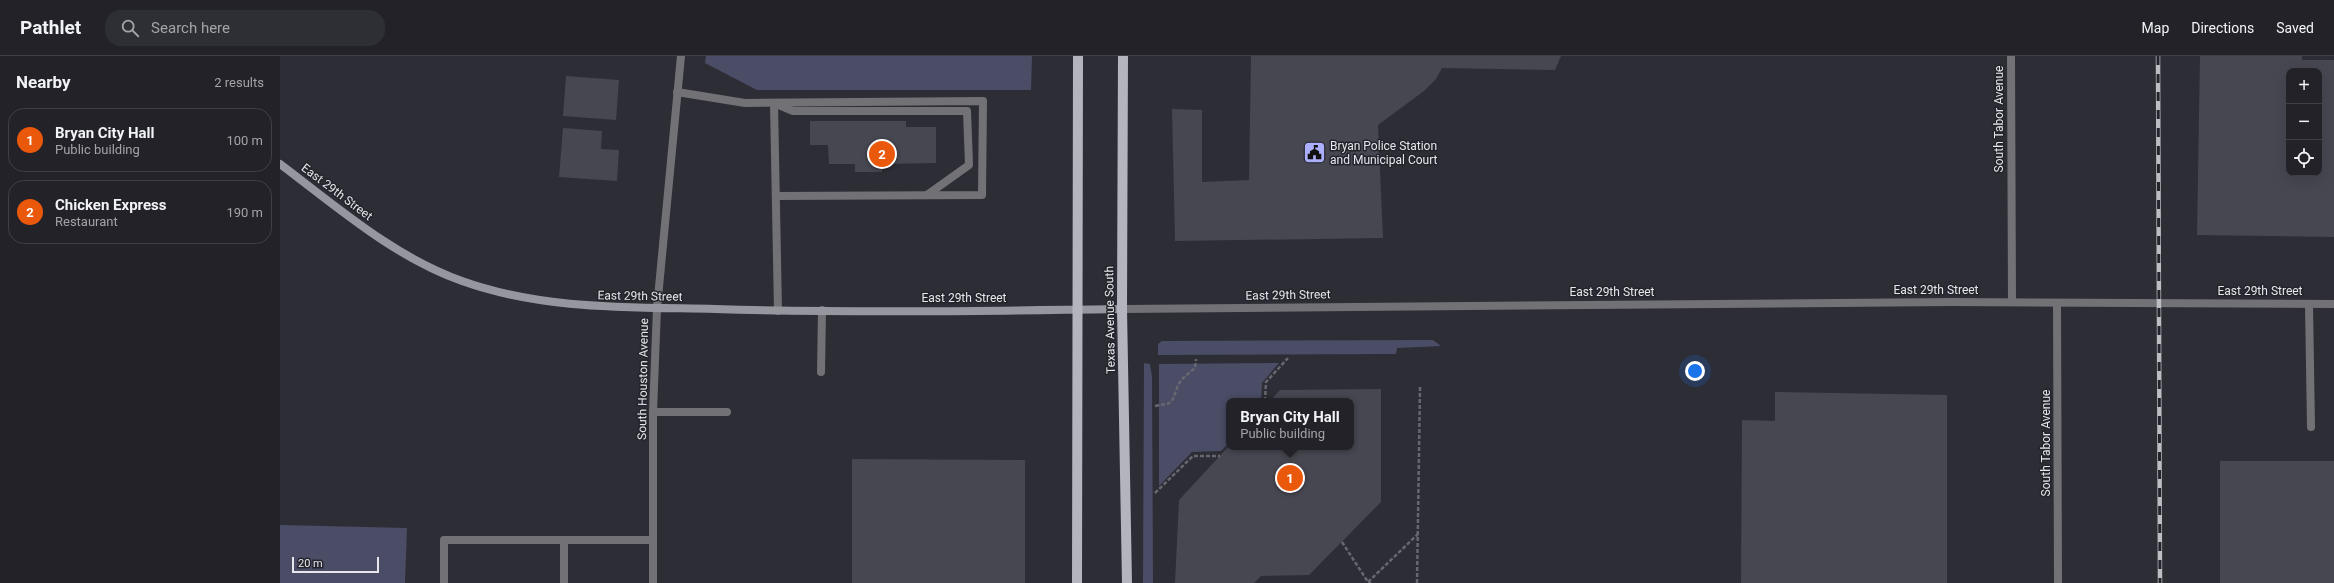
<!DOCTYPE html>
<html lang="en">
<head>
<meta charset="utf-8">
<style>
  :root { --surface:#222228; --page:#2e2f34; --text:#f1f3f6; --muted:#a2a4a8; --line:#3f3f45; --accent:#ea580c }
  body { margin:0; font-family:Roboto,sans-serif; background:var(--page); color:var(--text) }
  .controls { position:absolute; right:12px; top:12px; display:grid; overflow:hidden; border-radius:8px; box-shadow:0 4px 16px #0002 }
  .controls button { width:36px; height:36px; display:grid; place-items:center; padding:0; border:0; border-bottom:1px solid var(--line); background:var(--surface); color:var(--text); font:20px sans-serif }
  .scale { position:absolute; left:12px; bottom:10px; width:87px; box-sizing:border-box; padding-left:4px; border:2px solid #e6e6ec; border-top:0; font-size:11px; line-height:14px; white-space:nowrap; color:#e6e6ec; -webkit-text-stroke:3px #23242c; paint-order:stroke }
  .you { position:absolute; left:1415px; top:315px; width:14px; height:14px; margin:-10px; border:3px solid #fff; border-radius:50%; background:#1a73e8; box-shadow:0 0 0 6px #1a73e833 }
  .badge { display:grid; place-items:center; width:26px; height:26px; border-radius:50%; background:var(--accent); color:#fff; font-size:13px; font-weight:700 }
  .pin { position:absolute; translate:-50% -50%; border:2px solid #fff; box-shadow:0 1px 4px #0006 }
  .popup { position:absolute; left:946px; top:342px; width:128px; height:52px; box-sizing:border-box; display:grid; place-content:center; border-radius:8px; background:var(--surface); filter:drop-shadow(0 1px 3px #0005); font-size:13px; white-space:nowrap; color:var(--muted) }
  .popup b { font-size:15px; color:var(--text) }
  .popup::after { content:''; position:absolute; left:50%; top:100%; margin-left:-8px; border:8px solid transparent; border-top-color:var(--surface) }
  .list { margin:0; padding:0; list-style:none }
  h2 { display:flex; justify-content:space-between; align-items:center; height:52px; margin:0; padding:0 16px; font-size:17px }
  h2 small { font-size:13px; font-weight:400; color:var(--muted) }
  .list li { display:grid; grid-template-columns:26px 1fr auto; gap:12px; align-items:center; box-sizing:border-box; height:64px; margin:0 8px 8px; padding:0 8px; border:1px solid var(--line); border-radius:16px }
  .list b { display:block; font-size:15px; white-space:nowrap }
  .list p { margin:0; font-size:13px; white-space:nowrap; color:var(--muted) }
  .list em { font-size:13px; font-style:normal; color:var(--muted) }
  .icon { flex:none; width:22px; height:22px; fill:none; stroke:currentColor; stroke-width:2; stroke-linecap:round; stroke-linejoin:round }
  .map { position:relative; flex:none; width:2054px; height:527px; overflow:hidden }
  header { display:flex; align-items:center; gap:24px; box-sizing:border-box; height:56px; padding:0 20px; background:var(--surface); border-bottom:1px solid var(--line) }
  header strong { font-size:19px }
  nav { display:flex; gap:22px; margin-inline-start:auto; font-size:14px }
  .search { width:280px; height:36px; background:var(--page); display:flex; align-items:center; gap:10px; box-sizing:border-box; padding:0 14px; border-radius:16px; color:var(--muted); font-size:15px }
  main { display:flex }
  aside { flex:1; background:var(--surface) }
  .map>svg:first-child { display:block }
  .green { fill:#4b4d67 }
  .building { fill:#464750; fill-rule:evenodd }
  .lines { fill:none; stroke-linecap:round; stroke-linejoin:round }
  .path { stroke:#67676f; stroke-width:2.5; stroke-dasharray:4 2; stroke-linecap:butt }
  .service { stroke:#717176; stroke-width:8 }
  .minor { stroke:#717176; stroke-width:8 }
  .tertiary { stroke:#717176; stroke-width:8 }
  .secondary { stroke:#96979e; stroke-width:8 }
  .primary { stroke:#b3b4bd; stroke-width:10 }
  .rail-casing { stroke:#bcbcc3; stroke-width:4.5 }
  .rail { stroke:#23242c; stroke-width:3; stroke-dasharray:9; stroke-linecap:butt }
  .labels { text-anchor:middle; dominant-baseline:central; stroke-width:3; stroke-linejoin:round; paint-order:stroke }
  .street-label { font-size:12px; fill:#e6e6ec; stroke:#23242c }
  .poi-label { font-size:12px; fill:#e6e6ec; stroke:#23242c; text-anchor:start }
</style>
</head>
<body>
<header>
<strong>Pathlet</strong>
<div class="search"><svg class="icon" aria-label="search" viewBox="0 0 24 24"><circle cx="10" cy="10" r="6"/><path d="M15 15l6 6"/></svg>Search here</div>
<nav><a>Map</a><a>Directions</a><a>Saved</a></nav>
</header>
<main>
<aside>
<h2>Nearby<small>2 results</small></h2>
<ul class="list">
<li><span class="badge">1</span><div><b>Bryan City Hall</b><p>Public building</p></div><em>100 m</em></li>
<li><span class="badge">2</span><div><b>Chicken Express</b><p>Restaurant</p></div><em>190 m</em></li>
</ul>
</aside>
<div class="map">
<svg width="2054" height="527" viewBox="0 0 2054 527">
  <rect width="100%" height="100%" fill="#2d2d36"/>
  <g class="green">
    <path d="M 426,0 L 752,0 L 751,34 L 477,34 L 425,7 Z"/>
    <path d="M 1153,284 L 1161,290 L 1117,292 L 1116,298 L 878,299 L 878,288 L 882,285 Z"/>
    <path d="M 864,307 L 870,308 L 872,321 L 873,527 L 863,527 Z"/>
    <path d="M 999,307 L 982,327 L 981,345 L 949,345 L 949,387 L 941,395 L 912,396 L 879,430 L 879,308 Z"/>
    <path d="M 0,469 L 127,472 L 125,527 L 0,527 Z"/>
  </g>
  <g class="building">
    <path d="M 971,0 L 1281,0 L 1275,14 L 1162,12 L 1156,23 L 1144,35 L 1098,69 L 1103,182 L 895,185 L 892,53 L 922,54 L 922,126 L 969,124 Z"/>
    <path d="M 1920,0 L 2022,0 L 2022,4 L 2054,4 L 2054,181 L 1917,179 ZM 2009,15 L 2039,15 L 2039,117 L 2009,117 Z"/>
    <path d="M 286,20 L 339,24 L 336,64 L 283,60 Z"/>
    <path d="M 530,65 L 626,65 L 626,71 L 656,71 L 656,107 L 602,108 L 602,116 L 575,116 L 575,108 L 549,108 L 548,89 L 530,89 Z"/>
    <path d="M 283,72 L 322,75 L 321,93 L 339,94 L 337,125 L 279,121 Z"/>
    <path d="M 1101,333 L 1101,446 L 1029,519 L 981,520 L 974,527 L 895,527 L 899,444 L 948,391 L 1071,391 L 1071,345 L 990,345 L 1000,334 Z"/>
    <path d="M 1495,336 L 1667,339 L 1667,527 L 1461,527 L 1462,364 L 1495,365 Z"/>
    <path d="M 572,403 L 745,404 L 745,527 L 572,527 Z"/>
    <rect x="1940" y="405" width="114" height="122"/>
  </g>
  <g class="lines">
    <g class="path">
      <path d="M 985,345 L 986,326 L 1008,302"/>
      <path d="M 875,350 C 894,347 891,348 897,332 C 900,323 908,318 915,312 L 916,303"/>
      <path d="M 875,437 L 913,400 L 940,400"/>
      <path d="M 1062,486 L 1088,526 L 1091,527"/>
      <path d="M 1088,526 L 1138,478"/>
      <path d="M 1137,527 L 1140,331"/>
    </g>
    <g class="service">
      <path d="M 397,36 L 465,47 L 703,45 L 702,139 L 497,140"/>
      <path d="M 2029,248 L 2031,371"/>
      <path d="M 498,255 L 494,47 L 513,55 L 687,55 L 689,109 L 647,139"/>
      <path d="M 541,316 L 542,254"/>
      <path d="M 373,356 L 447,356"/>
      <path d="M 164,527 L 164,484 L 373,484"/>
      <path d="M 284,527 L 284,484"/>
    </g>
    <g class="minor">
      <path d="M 1731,0 L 1732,245"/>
      <path d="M 1777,247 L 1778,527"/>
      <path d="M 373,527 L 373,356 L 377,252 L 401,0"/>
    </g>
    <path class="tertiary" d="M 842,253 L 1672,246 L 2054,248"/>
    <path class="secondary" d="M 0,108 C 57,151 114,201 182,225 C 263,254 350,251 435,253 C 570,257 706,255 842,253"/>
    <g class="primary">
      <path d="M 843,0 L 842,253 L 847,527"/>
      <path d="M 797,527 L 798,0"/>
    </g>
    <defs>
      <path id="rail" d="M 1878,0 L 1880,527"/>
    </defs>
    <use href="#rail" class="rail-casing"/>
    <use href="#rail" class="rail"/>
  </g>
  <defs>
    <symbol id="civic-square" viewBox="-11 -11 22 22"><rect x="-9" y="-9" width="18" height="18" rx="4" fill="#acaffb" stroke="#23242c"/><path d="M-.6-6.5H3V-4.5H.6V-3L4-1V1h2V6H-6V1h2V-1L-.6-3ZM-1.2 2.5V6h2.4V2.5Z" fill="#111"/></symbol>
  </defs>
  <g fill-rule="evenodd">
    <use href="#civic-square" x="1022" y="84" width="25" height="25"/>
  </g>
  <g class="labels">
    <g class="street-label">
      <text transform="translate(1719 63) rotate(-90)">South Tabor Avenue</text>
      <text transform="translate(57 136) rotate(37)">East 29th Street</text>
      <text x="1656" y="234">East 29th Street</text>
      <text x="1980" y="235">East 29th Street</text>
      <text x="1332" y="236">East 29th Street</text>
      <text transform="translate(1008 239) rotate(-1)">East 29th Street</text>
      <text transform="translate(360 240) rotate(1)">East 29th Street</text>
      <text x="684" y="242">East 29th Street</text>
      <text transform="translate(830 264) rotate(-91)">Texas Avenue South</text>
      <text transform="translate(363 323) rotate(-89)">South Houston Avenue</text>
      <text transform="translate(1766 387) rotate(-90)">South Tabor Avenue</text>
    </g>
    <g class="poi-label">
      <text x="1050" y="90">Bryan Police Station<tspan x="1050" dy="14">and Municipal Court</tspan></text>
    </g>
  </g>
</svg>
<div class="controls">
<button>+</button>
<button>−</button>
<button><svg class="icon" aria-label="locate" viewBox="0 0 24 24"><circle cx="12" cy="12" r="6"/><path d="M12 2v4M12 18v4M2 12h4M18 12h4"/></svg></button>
</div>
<div class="scale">20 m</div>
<div class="you"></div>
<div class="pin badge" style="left:1010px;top:422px">1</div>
<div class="popup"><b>Bryan City Hall</b>Public building</div>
<div class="pin badge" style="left:602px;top:98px">2</div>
</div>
</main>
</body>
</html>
